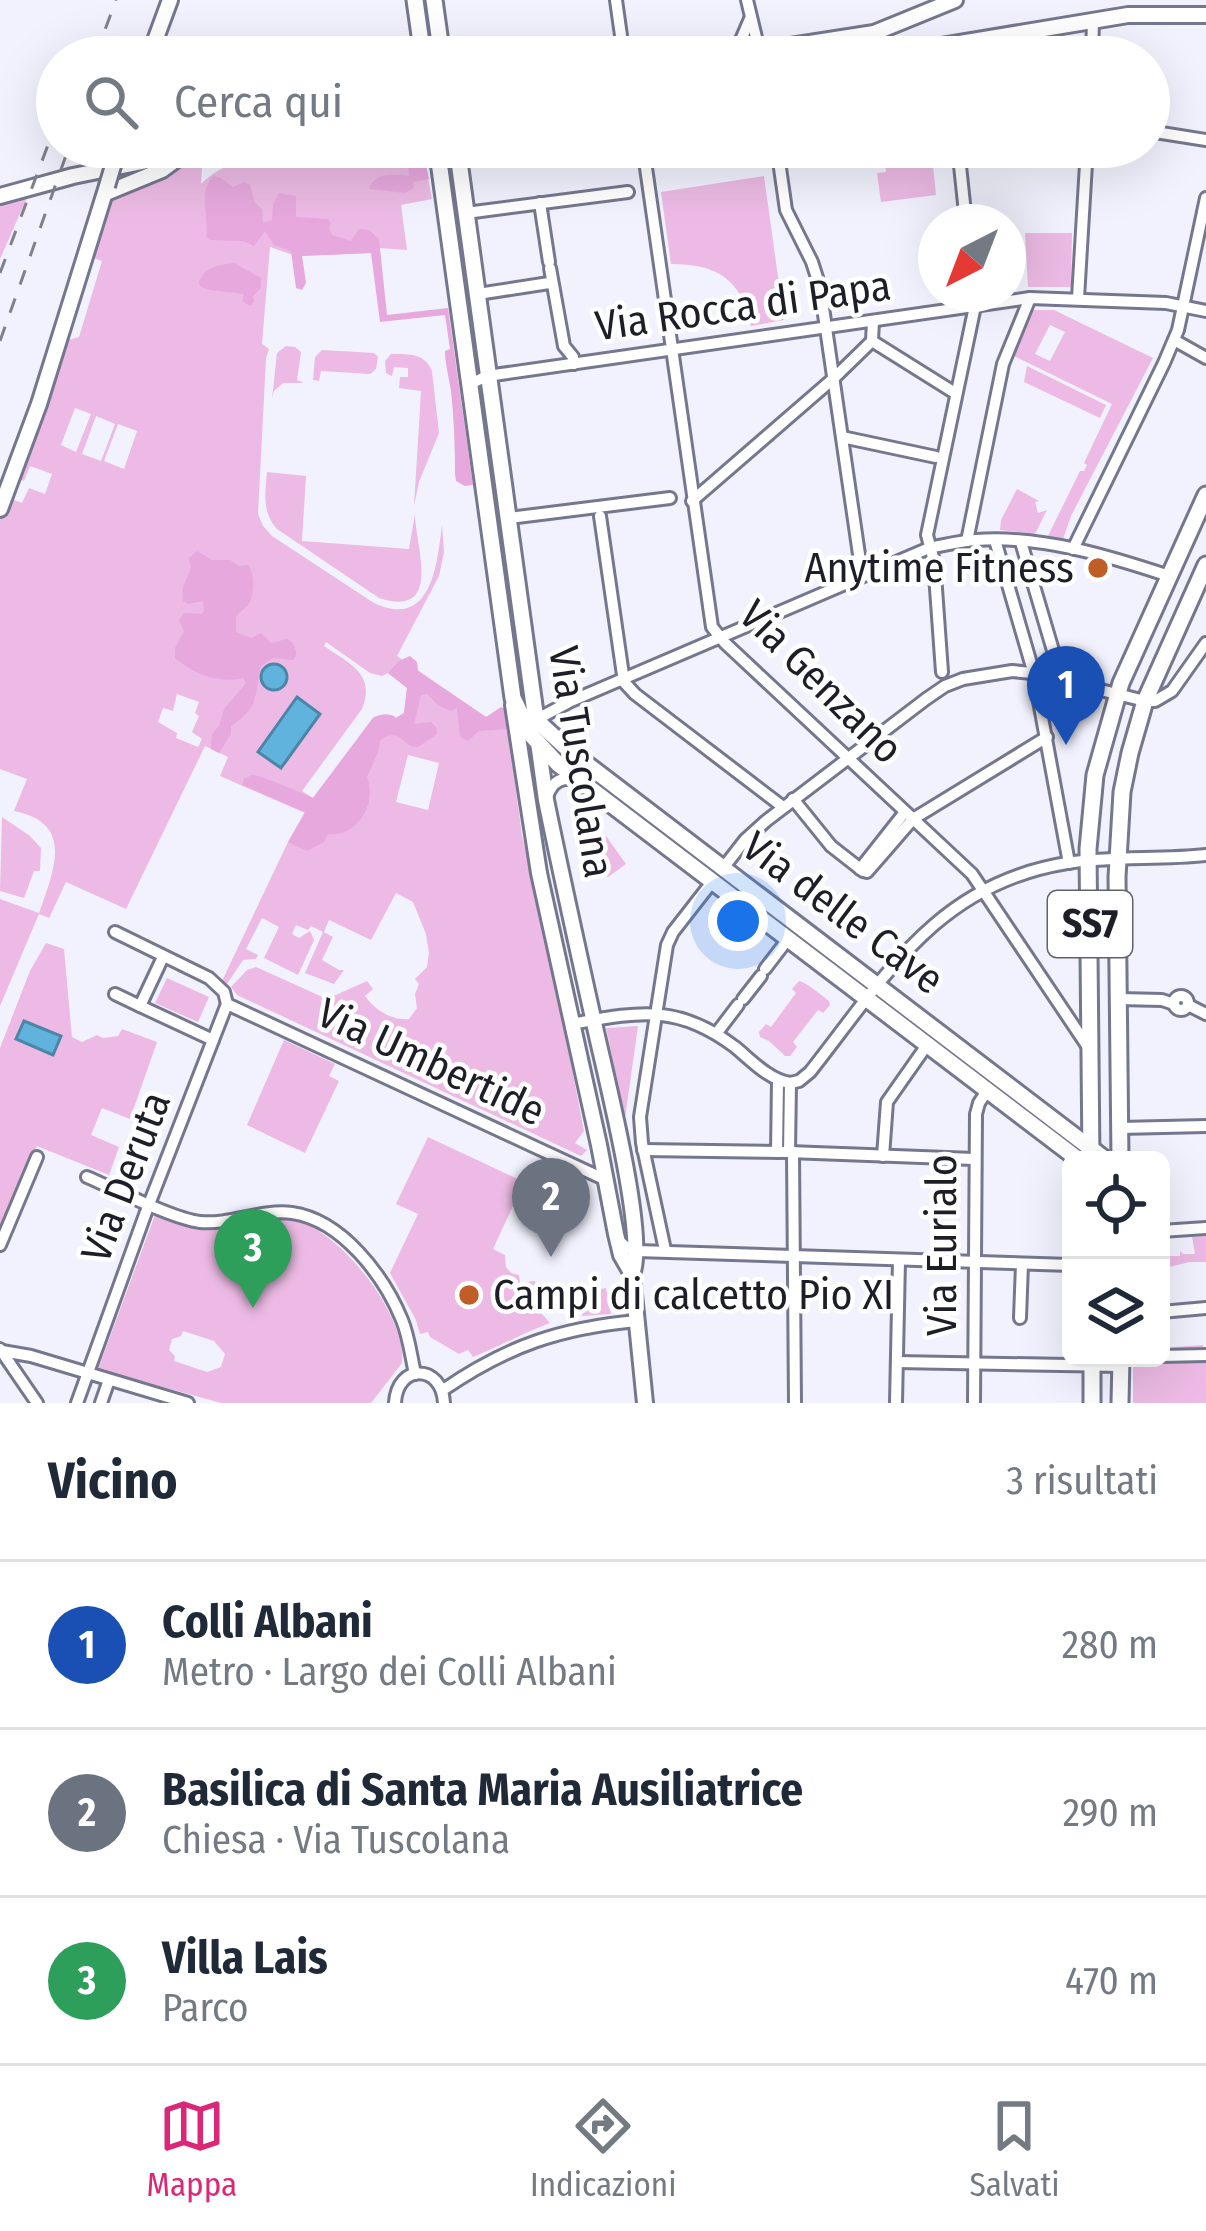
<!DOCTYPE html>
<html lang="it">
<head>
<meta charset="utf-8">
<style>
  :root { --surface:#fff; --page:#f2f2f3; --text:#1f2937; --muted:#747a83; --line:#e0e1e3; --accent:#db2777 }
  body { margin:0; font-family:"Fira Sans Condensed",sans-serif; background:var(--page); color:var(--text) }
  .controls { position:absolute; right:36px; bottom:36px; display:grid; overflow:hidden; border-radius:18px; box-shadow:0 12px 48px #0002 }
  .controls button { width:108px; height:108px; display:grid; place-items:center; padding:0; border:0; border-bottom:3px solid var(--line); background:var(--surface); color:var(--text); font:60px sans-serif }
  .compass { position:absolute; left:918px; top:204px; width:108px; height:108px; border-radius:50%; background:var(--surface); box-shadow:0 12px 48px #0002; rotate:222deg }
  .you { position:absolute; left:738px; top:921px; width:42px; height:42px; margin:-30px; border:9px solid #fff; border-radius:50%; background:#1a73e8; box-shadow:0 0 0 18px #1a73e833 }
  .badge { display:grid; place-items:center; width:78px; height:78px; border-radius:50%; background:var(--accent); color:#fff; font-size:39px; font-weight:700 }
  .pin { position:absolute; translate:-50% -99px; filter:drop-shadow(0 3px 6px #0008) }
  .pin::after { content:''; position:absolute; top:63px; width:42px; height:36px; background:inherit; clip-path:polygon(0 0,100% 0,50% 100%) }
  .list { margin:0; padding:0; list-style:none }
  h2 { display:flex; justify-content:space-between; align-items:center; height:156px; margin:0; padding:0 48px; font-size:51px }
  h2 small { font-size:39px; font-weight:400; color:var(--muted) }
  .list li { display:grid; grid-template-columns:78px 1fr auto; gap:36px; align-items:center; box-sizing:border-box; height:168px; padding:0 48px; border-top:3px solid var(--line) }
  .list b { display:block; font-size:45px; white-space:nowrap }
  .list p { margin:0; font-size:39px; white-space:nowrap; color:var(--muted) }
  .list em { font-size:39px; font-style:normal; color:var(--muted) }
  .icon { flex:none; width:66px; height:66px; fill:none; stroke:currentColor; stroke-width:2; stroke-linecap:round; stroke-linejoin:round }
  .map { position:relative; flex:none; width:1206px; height:1403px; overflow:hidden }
  .search { position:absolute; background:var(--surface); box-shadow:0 12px 48px #0002; left:36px; right:36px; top:36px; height:132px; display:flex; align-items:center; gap:30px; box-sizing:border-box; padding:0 42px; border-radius:66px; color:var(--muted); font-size:45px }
  .sheet { height:660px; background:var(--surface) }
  nav { display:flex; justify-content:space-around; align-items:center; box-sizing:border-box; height:168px; border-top:3px solid var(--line); background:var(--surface); font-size:33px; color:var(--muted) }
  nav a { display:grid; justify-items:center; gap:6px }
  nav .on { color:var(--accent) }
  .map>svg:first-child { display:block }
  .green { fill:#ecbae4; fill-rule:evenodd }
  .forest { fill:#e6a8dd }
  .water { fill:#60b3dc; stroke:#4c86a6; stroke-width:3 }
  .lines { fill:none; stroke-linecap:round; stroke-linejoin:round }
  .street-casing { stroke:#75778e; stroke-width:16 }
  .secondary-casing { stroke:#75778e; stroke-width:20 }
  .primary-casing { stroke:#75778e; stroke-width:21 }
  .street { stroke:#fff; stroke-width:10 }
  .secondary { stroke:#fff; stroke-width:14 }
  .primary { stroke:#fff; stroke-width:15 }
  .rail { stroke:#80818b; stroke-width:3; stroke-dasharray:15 15; stroke-linecap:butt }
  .secondary-bridge-casing { stroke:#75778e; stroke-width:20; stroke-linecap:butt }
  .secondary-bridge { stroke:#fff; stroke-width:14 }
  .poi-dot { fill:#c15d27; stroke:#fff; stroke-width:4.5 }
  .labels { text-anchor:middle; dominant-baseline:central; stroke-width:9; stroke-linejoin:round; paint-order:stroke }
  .shield { fill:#fff; stroke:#616268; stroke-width:3 }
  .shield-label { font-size:39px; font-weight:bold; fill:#1d1e28 }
  .street-label { font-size:42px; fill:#1d1e28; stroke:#fff }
  .poi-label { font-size:42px; fill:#1d1e28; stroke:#fff; text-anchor:end }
</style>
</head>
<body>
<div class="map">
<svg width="1206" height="1403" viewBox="0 0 1206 1403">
  <rect width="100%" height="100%" fill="#f1f2fd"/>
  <g class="green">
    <path d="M 296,147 L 422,147 L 432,199 L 401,205 L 407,250 L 379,248 L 371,253 L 296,256 L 270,247 L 262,344 L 269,349 L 266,358 L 258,514 L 263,526 L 272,536 L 374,603 C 432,630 437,564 442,525 L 444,552 L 439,576 L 397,656 L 486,717 L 505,709 L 522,835 L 552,966 L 584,1131 L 575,1143 L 587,1150 L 581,1156 L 237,995 L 231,987 L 247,970 L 256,967 L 327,999 L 367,981 L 373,989 L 365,996 C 375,1010 392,1021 409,1019 L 417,1008 L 415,994 L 419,984 L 415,979 L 427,967 L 429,953 L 426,934 L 413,902 L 396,893 L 371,940 L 329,920 L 324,932 L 333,937 L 322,960 L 339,970 L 344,970 L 334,984 L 305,973 L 323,932 L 311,926 L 308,930 L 296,925 L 292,934 L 299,938 L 310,931 L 314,940 L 298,975 L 264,958 L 279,927 L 262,918 L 246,949 L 258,955 L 256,959 L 243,960 L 227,984 L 222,981 L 288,842 L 305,813 L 220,776 L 228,757 L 205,746 L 126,909 L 66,882 L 49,918 L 39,914 L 0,1006 L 0,899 L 39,913 C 53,872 76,823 14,811 L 27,779 L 0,769 L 0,519 L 9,498 L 22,503 L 29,488 L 45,494 L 52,474 L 30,466 L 24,481 L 16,478 L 65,341 L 79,337 L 102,261 L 91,257 L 109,201 L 145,180 L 180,166 L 187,155 L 203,152 L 201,184 C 225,159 264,155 296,147 ZM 75,408 L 91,414 L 76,452 L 61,445 ZM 96,416 L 115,424 L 101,461 L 82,454 ZM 118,424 L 137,431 L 124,469 L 104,461 ZM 326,642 L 370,673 L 382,676 L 388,673 L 407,688 L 404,713 L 396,718 C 391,713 379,714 373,718 L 313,798 L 302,791 L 362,709 C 376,674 350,664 324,646 ZM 177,694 L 199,702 L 195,713 L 199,716 L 192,732 L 202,739 L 198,747 L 176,738 L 177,733 L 158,722 L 163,708 L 173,711 ZM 408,755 L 439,763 L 428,810 L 396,802 Z"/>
    <path d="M 894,147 L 915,147 L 918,167 L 933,166 L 936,195 L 881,202 L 877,173 L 886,172 L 883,150 Z"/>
    <path d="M 764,176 L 784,320 L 751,326 C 742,280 718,264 671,264 L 661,192 Z"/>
    <path d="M 30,191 L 0,259 L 0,204 Z"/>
    <path d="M 1025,233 L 1072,233 L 1071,287 L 1028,287 Z"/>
    <path d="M 1033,310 L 1054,310 L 1153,358 L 1071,516 L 1063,539 L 1048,536 L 1080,471 L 1084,471 L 1087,465 L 1084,463 L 1112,404 L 1012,355 ZM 1050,325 L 1065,332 L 1050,361 L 1035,354 Z"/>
    <path d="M 286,346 L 295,347 L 301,352 L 297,380 L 304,383 L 283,383 L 274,391 L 272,399 L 277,353 Z"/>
    <path d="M 322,350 L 374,353 L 378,357 L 376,369 L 370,374 L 321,371 L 319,381 L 313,380 L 315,357 Z"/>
    <path d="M 391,354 C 409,354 425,353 432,371 L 439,433 L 419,482 L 414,506 L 421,391 L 399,388 L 400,377 L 408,377 L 408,368 L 394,367 L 392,376 L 386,373 L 385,361 Z"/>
    <path d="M 1027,366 L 1106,405 L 1100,418 L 1024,382 Z"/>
    <path d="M 267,472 L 306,476 L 302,541 L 409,549 L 415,514 C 415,545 444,619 379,598 L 277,529 C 262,512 265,494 267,472 Z"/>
    <path d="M 1017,489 L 1039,501 L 1035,502 L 1038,513 L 1047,510 L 1035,534 L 1000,530 L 1001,520 Z"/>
    <path d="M 2,817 L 30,836 L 41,848 L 40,871 L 34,871 L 24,898 L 0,891 Z"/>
    <path d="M 606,836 L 626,864 L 608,877 L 588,848 Z"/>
    <path d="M 46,943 L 64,949 L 72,1037 L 82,1042 L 97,1035 L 103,1038 L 118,1036 L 122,1029 L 157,1042 L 130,1119 L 102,1108 L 91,1135 L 119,1147 L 109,1175 L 37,1146 L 0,1230 L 0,1048 L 30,971 Z"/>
    <path d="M 167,978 L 209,997 L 198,1022 L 155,1003 Z"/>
    <path d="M 799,981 C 804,981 823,996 829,1001 L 830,1005 L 823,1013 L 818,1010 L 793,1042 L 797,1047 L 790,1056 L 785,1056 L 769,1041 L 760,1037 L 759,1032 L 766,1024 L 771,1027 L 796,993 L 792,989 Z"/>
    <path d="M 638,1026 L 625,1118 L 606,1028 Z"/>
    <path d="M 284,1040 L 335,1064 L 329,1076 L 339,1081 L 305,1153 L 247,1125 Z"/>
    <path d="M 428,1137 L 524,1182 L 493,1249 L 505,1255 L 506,1267 L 511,1273 L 519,1275 L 520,1283 L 535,1281 L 540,1312 L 550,1323 C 523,1333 498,1347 473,1357 L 468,1350 L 459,1354 L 430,1337 L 428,1332 L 420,1334 L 416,1320 L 390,1273 L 418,1214 L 396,1204 Z"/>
    <path d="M 155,1215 C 176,1222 197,1231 219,1230 C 243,1228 270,1216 294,1220 C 339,1229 408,1317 402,1363 L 371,1403 L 221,1403 L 98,1369 ZM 183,1331 L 214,1341 L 225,1354 L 221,1367 L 207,1372 L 174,1361 L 175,1356 L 169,1350 L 172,1339 L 181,1336 Z"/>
    <path d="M 1206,1236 L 1206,1262 L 1190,1262 L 1161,1269 L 1161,1238 L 1167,1238 L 1168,1256 L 1180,1256 L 1180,1251 L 1183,1254 L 1195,1254 L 1192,1237 Z"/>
    <path d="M 577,1286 L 580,1306 L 545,1311 L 542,1290 Z"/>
    <path d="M 606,1288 L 611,1314 L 582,1316 L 587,1292 Z"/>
    <path d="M 1203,1345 L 1203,1351 L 1206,1351 L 1206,1403 L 1133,1403 L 1133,1358 L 1161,1358 L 1161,1348 Z"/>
  </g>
  <g class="forest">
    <path d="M 393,147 L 422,147 L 429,179 L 413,182 L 414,188 L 405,193 L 369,189 C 374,172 394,174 409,176 L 408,160 L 397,153 Z"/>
    <path d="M 213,176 L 221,178 L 233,187 L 244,182 L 250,185 L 255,203 L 262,209 L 263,223 L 272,220 L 273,204 L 279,193 L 296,196 L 296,217 L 328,219 L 331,223 L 329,228 L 332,235 L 351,241 L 359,229 L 369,230 L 379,239 L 387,315 L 448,308 L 473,485 L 465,486 L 456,481 L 455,474 C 455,446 454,419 451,391 C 449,377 445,364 445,351 L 450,349 L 445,315 L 380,322 L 371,253 L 302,256 L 306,283 L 302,290 L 296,288 L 291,251 L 274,245 L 265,231 L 254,246 L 243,241 L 210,240 L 206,237 C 210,216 197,195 213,176 Z"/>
    <path d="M 234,263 L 261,278 L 261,288 L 253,296 L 254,302 L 250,306 L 242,301 L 244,294 L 210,290 L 201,287 L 199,283 C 203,267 219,265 234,263 Z"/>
    <path d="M 197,551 L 212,560 L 230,560 L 239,566 L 248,565 C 255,573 255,595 248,605 C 244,609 239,612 236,617 L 236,632 L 251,638 L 261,633 L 271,643 L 287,639 C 294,643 300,653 293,660 L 273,658 L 261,666 C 253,699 261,705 231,726 L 231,734 L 219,753 L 211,749 L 212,734 L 219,726 L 224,709 L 246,683 L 243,678 C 219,684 193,674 175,658 L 175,648 L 184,631 L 179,620 L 184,613 L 202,614 L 204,611 L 203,601 L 188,604 L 183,601 C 181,583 186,583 191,568 L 189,558 Z"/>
    <path d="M 410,656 L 417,662 L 418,671 L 486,717 L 501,707 L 505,709 L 508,729 L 479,731 L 468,741 L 460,737 L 457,708 L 451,711 L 439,706 L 427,694 L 421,695 L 414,724 L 431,722 L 436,727 L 437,734 L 418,747 L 410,746 C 400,737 394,730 380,741 L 378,752 L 367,777 C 378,804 356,838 328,834 L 324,842 L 307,851 L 288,842 L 305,812 L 242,785 L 244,779 C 247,778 250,775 253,775 C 260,775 304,794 313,798 L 373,718 C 379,714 391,713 396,718 L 404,713 L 407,688 L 388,673 L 399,661 Z"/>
  </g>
  <g class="water">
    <circle cx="274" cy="677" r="13"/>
    <path d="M 297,697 L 320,714 L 281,768 L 258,752 Z"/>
    <path d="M 24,1021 L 61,1036 L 53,1055 L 16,1039 Z"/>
  </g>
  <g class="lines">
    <defs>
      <g id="street">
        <path d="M 616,0 L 624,57"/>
        <path d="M 747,0 L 760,54"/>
        <path d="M 722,55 L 741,40 L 750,19"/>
        <path d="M 1092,57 L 1093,20"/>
        <path d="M 1149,131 L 1206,140"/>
        <path d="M 643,147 L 712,627 L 725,643 L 972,874 L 1088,1047"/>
        <path d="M 777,147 L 786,210 L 812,262 L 820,287 L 862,575"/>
        <path d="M 958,147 L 966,222"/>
        <path d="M 540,203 L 549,262"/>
        <path d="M 466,213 L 628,192"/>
        <path d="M 550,268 L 564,346 L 573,357 L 574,364"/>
        <path d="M 478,294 L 549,283"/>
        <path d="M 1078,298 L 1087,147"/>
        <path d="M 1174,340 L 1206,358"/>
        <path d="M 872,341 L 955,393"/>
        <path d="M 470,384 L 487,376 L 1030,298 L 1166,303 L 1206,311"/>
        <path d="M 842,437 L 936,457"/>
        <path d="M 692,501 L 834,378 L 872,341 L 873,321"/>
        <path d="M 600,516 L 624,682 L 635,694 L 783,807"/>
        <path d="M 509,518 L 670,498"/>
        <path d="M 995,540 L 1034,674 L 1069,863"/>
        <path d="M 967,541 L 1003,364 L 1030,298"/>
        <path d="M 1021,542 L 1062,681"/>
        <path d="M 1073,549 L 1164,363 L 1178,330 L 1206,198"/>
        <path d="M 942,672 L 934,561 L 927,535 L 975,306 L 974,294"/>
        <path d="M 530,723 L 569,702 L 929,548 C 945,545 960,541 976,540 C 1040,535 1109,556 1169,576"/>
        <path d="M 547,797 C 552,781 563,776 579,780"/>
        <path d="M 793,799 L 831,846 L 863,871 L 867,872 L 913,819 L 1047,737"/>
        <path d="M 724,867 L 745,840 L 766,821 L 926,699 L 945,686 L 963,679 L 1012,671 L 1032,673 L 1145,701 L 1155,701 L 1172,691 L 1206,643"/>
        <path d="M 860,869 L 905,812"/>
        <path d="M 115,932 L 209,978 L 224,992 L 227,1004"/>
        <path d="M 163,957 L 140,1006 L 213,1040"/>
        <path d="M 765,969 L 788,939"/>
        <path d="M 115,994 L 140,1006"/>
        <circle cx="1181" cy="1003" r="7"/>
        <path d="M 743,999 L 761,976"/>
        <path d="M 1119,999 L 1162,1000 L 1174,1004"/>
        <path d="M 227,1004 L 606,1180"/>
        <path d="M 1188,1005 L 1206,1014"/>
        <path d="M 571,1024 C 638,1012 677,1003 735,1047 C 751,1060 769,1080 790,1083"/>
        <path d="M 716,1034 L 738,1005"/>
        <path d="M 790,1083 L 799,1081 L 810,1072 C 885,977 937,884 1067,863 C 1113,856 1160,860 1206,855"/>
        <path d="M 1120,1128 L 1206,1126"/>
        <path d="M 643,1150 L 789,1152 L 974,1159"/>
        <path d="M 777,1152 L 778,1081"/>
        <path d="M 789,1152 L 790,1083"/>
        <path d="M 793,1152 L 795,1403"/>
        <path d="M 883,1156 L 887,1102 L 927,1045"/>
        <path d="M 87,1177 C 115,1189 173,1219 200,1222 C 231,1225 261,1209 292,1213 C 342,1220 384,1276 402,1320 C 409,1337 411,1356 415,1374"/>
        <path d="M 1161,1231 L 1206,1228"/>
        <path d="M 617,1239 L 626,1247 L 637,1251 L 1071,1265"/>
        <path d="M 0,1245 L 37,1157"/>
        <path d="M 665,1250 L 642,1143 L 640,1117 L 667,945 L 673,932 L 712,882"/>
        <path d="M 1161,1312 L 1206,1308"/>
        <path d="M 1020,1318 L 1022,1264"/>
        <path d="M 0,1349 L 37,1403"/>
        <path d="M 2,1351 L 31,1356 L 188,1403"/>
        <path d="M 1161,1356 L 1206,1355"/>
        <path d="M 897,1362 L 1121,1366"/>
        <path d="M 443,1390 C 507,1346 560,1328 637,1321"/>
        <path d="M 77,1403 L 146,1212 L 227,1004"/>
        <path d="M 101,1403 L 109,1380"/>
        <path d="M 395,1403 C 397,1363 442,1364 444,1403"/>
        <path d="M 896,1403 L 899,1260"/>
        <path d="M 974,1403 L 976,1114 L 979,1103 L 987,1091"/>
      </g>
      <g id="secondary">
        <path d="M 149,57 L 170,0"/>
        <path d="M 719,57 L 874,33 L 955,0"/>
        <path d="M 875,57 L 1128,15 L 1206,15"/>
        <path d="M 106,193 L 162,170 L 181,156"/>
        <path d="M 0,196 L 73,176 L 216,147"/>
        <path d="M 0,509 L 39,404 L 107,186"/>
        <path d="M 513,705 L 539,873 L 599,1145 L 616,1234 L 621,1255 L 632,1274"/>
        <path d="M 538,742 L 546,800 C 561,873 577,946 593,1018 C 603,1066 648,1237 632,1274 L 645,1403"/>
      </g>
      <g id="primary">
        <path d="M 415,0 L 423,57"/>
        <path d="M 434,0 L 442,57"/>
        <path d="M 437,147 L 513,698 L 531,735 L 558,764 L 1079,1160"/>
        <path d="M 457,147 L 536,720 L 572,753 L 1106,1160"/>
        <path d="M 1091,1160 L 1088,849 L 1095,775 L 1121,683 L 1206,495"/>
        <path d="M 1120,1160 L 1117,877 L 1122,792 L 1130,753 L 1145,701 L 1206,565"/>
        <path d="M 1092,1358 L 1092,1403"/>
        <path d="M 1120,1403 L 1121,1358"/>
      </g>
    </defs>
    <use href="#street" class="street-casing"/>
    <use href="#secondary" class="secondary-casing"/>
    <use href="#primary" class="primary-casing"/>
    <use href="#street" class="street"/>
    <use href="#secondary" class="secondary"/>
    <use href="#primary" class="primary"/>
    <g class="rail">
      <path d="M 95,57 L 116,0"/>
      <path d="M 0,273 L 57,121"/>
      <path d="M 0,341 L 69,147"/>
    </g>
    <defs>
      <path id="secondary-bridge" d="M 107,186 L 118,149"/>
    </defs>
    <use href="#secondary-bridge" class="secondary-bridge-casing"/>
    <use href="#secondary-bridge" class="secondary-bridge"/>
  </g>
  <g class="poi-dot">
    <circle cx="1098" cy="568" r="12"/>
    <circle cx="469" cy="1295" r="12"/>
  </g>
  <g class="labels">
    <rect class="shield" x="1048" y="891" width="84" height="66" rx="9"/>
    <g class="shield-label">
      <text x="1090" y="924">SS7</text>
    </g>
    <g class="street-label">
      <text transform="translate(743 306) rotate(-8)">Via Rocca di Papa</text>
      <text transform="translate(821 682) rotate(45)">Via Genzano</text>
      <text transform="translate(581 762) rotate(81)">Via Tuscolana</text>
      <text transform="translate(843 913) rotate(37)">Via delle Cave</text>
      <text transform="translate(431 1062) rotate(25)">Via Umbertide</text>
      <text transform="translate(126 1177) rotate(-69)">Via Deruta</text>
      <text transform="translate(942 1245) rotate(-90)">Via Eurialo</text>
    </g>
    <g class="poi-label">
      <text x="1074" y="568">Anytime Fitness</text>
      <text x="493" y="1295" text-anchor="start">Campi di calcetto Pio XI</text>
    </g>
  </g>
</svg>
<div class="controls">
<button><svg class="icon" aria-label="locate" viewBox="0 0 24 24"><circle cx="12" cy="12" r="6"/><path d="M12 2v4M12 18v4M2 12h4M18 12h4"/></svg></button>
<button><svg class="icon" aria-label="layers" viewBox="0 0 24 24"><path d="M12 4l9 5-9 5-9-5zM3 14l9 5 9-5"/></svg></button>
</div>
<svg class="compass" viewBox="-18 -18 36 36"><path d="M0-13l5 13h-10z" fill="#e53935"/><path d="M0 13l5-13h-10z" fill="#747a83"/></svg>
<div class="you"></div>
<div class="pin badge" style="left:1066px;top:745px;background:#1a4fb4">1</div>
<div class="pin badge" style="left:551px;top:1257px;background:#6b7280">2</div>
<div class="pin badge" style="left:253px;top:1308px;background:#2e9e5b">3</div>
<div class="search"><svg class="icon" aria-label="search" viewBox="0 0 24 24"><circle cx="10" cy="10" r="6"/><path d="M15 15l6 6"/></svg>Cerca qui</div>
</div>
<section class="sheet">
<h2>Vicino<small>3 risultati</small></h2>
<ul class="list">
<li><span class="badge" style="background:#1a4fb4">1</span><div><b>Colli Albani</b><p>Metro · Largo dei Colli Albani</p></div><em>280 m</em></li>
<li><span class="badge" style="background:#6b7280">2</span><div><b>Basilica di Santa Maria Ausiliatrice</b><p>Chiesa · Via Tuscolana</p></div><em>290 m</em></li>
<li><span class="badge" style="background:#2e9e5b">3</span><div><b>Villa Lais</b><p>Parco</p></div><em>470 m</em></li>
</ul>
</section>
<nav>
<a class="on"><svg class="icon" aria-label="map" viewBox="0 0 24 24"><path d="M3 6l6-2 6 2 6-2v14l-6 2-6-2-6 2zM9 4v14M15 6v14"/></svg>Mappa</a>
<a><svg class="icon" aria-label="directions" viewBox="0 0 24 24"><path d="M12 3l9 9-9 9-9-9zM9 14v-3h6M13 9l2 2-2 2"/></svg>Indicazioni</a>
<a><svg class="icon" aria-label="saved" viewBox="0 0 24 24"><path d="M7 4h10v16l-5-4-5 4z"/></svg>Salvati</a>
</nav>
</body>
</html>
